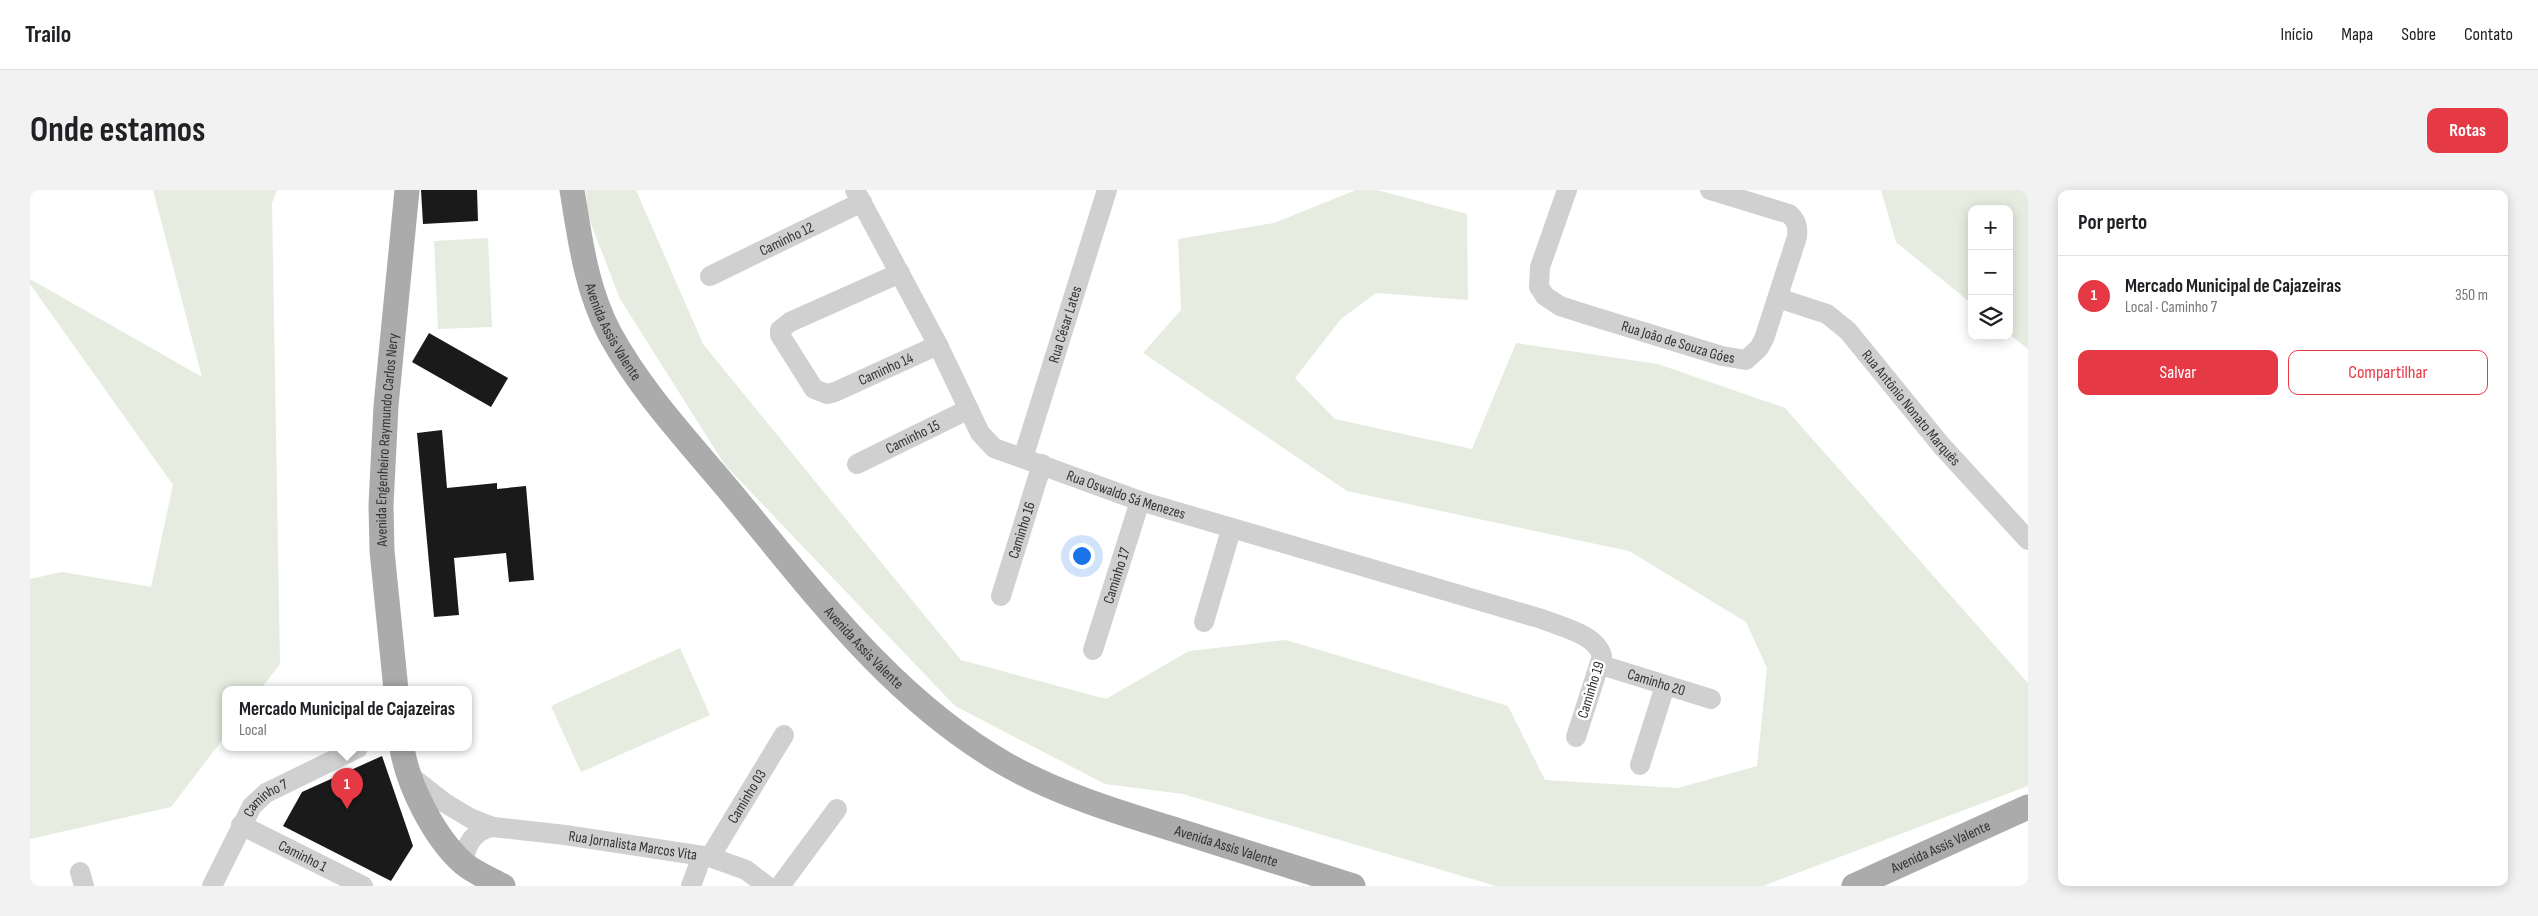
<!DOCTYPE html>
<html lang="pt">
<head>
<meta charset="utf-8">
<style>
  :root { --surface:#fff; --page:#f2f2f2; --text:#202124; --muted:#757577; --line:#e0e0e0; --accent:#e63946 }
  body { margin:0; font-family:"Sofia Sans Condensed",sans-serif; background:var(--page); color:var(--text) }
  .controls { position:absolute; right:15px; top:15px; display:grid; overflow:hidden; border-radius:10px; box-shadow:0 2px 12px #0003 }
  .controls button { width:45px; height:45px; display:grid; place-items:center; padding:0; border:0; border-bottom:1px solid var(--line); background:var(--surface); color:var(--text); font:25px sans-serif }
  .you { position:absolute; left:1051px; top:365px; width:18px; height:18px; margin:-12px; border:4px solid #fff; border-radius:50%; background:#1a73e8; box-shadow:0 0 0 8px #1a73e833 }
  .badge { display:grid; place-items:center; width:32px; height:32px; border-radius:50%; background:var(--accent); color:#fff; font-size:16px; font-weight:700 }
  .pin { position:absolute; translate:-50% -41px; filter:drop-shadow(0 1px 2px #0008) }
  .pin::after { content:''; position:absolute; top:26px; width:18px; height:15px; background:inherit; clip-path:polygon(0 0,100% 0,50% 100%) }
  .popup { position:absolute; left:192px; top:496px; width:250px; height:65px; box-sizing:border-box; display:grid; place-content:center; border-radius:10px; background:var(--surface); filter:drop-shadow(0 1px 4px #0005); font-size:16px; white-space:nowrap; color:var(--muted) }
  .popup b { font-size:19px; color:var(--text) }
  .popup::after { content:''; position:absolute; left:50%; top:100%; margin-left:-10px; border:10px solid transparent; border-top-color:var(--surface) }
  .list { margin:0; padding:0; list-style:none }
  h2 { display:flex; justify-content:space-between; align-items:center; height:65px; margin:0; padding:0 20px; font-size:21px }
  h2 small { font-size:16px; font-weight:400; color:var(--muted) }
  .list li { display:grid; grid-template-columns:32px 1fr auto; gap:15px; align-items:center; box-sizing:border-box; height:80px; padding:0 20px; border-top:1px solid var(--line) }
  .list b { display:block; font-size:19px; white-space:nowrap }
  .list p { margin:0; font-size:16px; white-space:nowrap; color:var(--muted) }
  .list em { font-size:16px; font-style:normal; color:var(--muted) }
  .actions { display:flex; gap:10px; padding:15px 20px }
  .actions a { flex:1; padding:11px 0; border:1px solid var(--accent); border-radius:10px; text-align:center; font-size:18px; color:var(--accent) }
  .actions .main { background:var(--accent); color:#fff }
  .icon { flex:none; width:28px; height:28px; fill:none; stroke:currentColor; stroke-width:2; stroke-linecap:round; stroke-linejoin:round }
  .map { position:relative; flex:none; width:1998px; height:696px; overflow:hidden; border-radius:10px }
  header { display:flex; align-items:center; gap:30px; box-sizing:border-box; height:70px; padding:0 25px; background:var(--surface); border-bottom:1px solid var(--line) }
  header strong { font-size:24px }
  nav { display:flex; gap:28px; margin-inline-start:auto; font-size:18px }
  .intro { display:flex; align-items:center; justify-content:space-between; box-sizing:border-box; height:120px; padding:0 30px }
  h1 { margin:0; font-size:35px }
  .button { padding:12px 22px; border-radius:10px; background:var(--accent); color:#fff; font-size:18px; font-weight:700 }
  main { display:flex; gap:30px; padding:0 30px }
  aside { flex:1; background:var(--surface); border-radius:10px; box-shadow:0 2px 12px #0003 }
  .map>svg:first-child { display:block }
  .green { fill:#e6ecdf }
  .building { fill:#1a1a1a }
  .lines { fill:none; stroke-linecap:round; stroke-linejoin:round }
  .minor { stroke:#d0d0d0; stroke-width:20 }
  .major { stroke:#ababab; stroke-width:25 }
  .labels { text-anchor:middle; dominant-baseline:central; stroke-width:5; stroke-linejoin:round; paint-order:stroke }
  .street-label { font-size:15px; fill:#333; stroke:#fff }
</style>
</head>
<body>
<header>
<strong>Trailo</strong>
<nav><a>Início</a><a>Mapa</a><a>Sobre</a><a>Contato</a></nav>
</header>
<div class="intro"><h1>Onde estamos</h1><a class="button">Rotas</a></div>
<main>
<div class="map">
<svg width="1998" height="696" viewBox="0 0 1998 696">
  <rect width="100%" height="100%" fill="#fff"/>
  <g class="green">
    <path d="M 123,0 L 247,0 L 242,13 L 250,474 L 230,500 L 196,500 L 196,545 L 141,617 L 0,649 L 0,389 L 32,382 L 121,397 L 143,295 L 0,94 L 0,89 L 172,187 Z"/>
    <path d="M 556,0 L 606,0 L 673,154 L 931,470 L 1076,509 L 1159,461 L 1256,450 L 1478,516 L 1515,590 L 1648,598 L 1727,576 L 1737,478 L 1716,432 L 1599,361 L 1317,301 L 1113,163 L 1151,120 L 1148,49 L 1244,33 L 1326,0 L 1347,0 L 1437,24 L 1438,110 L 1346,103 L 1311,129 L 1265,188 L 1305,229 L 1442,259 L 1486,153 L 1628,174 L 1755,218 L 1998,493 L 1998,596 L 1733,696 L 1466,696 L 1153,604 L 1075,594 L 925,516 L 695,275 L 590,109 L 558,26 Z"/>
    <path d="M 1851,0 L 1998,0 L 1998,159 L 1979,144 L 1979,19 L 1942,19 L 1942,114 L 1866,52 Z"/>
    <path d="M 458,48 L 462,137 L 408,139 L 404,51 Z"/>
    <path d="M 650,458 L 680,525 L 551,582 L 521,516 Z"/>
  </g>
  <g class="building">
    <path d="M 391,0 L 447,0 L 448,31 L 393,34 Z"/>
    <path d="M 399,143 L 478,188 L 461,217 L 382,172 Z"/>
    <path d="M 412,240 L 417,298 L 467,293 L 467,299 L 496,296 L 504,390 L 479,392 L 476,363 L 424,368 L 429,425 L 404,427 L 387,243 Z"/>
    <path d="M 352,566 L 383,656 L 361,691 L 253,636 L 272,602 Z"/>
  </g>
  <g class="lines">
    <g class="minor">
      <path id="s1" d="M 825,0 L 908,155 L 950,243 L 964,258 L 1110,311 L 1512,429 C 1531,437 1566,444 1572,466 L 1546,547"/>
      <path id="s2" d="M 1537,0 L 1510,77 L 1509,97 L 1515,106 L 1530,116 L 1558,125 L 1692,166 L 1716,170 L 1729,158 L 1734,149 L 1767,47 C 1768,37 1767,31 1759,24 L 1680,0"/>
      <path id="s3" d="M 870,83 L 760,132 L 750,140 L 750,145 L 784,199 L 797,204 L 805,202 L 908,155"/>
      <path id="s4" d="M 680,86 L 832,12"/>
      <path id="s5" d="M 1748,108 L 1797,124 L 1818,141 L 1911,255 L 1998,350"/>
      <path id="s6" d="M 993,268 L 1077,0"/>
      <path id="s7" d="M 827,274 L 939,219"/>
      <path id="s8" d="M 971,406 L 1012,274"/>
      <path d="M 1174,432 L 1201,340"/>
      <path id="s9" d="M 1063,460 L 1110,311"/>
      <path id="s10" d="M 1571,475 L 1681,509"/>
      <path d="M 1610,575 L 1635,496"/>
      <path id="s11" d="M 378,584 L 415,613 L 440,628 L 463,637 L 535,645 L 680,667 L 716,680 L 737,696"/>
      <path id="s12" d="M 211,635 L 333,696"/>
      <path id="s13" d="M 680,667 L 754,545"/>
      <path d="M 433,674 C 436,655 442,641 463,637"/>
      <path d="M 50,682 L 54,696"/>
      <path id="s14" d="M 182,696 L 222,616 L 236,603 L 328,558"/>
      <path d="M 661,696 L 672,666"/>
      <path d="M 750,696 L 807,619"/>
    </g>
    <g class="major">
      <path id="s15" d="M 542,0 C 550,49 556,99 580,144 C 611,201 657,250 698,299 C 782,400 861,509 977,575 C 1029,604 1087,622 1143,639 C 1203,658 1263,677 1323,696"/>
      <path id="s16" d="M 366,500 L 352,361 L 351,315 L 356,216 L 377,0"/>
      <path d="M 372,558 C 378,595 404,647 433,673 C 443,682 460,689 473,696"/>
      <path id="s17" d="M 1824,696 L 1998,617"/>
    </g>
  </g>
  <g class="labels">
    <g class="street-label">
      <text stroke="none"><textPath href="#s4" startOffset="85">Caminho 12</textPath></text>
      <text stroke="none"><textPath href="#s6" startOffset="140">Rua César Lates</textPath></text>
      <text stroke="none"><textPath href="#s15" startOffset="149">Avenida Assis Valente</textPath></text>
      <text stroke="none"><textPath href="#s2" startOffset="254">Rua João de Souza Góes</textPath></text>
      <text stroke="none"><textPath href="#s3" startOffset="280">Caminho 14</textPath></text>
      <text stroke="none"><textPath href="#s5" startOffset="178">Rua Antônio Nonato Marquês</textPath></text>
      <text stroke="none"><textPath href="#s7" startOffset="62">Caminho 15</textPath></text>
      <text stroke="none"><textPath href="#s16" startOffset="251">Avenida Engenheiro Raymundo Carlos Nery</textPath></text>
      <text stroke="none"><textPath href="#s1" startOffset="434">Rua Oswaldo Sá Menezes</textPath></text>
      <text stroke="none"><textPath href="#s8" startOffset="69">Caminho 16</textPath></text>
      <text stroke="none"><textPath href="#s9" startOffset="78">Caminho 17</textPath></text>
      <text stroke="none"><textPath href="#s15" startOffset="554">Avenida Assis Valente</textPath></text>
      <text stroke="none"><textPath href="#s10" startOffset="58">Caminho 20</textPath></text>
      <text transform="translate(1561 500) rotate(-73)">Caminho 19</text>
      <text stroke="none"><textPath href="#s13" startOffset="71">Caminho 03</textPath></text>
      <text stroke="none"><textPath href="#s14" startOffset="105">Caminho 7</textPath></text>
      <text stroke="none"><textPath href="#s11" startOffset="242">Rua Jornalista Marcos Vita</textPath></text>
      <text stroke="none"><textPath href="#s15" startOffset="974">Avenida Assis Valente</textPath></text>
      <text stroke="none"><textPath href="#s17" startOffset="95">Avenida Assis Valente</textPath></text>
      <text stroke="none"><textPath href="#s12" startOffset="69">Caminho 1</textPath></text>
    </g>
  </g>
</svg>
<div class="controls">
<button>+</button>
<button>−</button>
<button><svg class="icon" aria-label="layers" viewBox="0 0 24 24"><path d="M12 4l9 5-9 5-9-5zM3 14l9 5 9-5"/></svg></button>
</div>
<div class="you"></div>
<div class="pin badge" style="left:317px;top:619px">1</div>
<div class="popup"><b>Mercado Municipal de Cajazeiras</b>Local</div>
</div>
<aside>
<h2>Por perto<small></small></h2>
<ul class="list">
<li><span class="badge">1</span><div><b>Mercado Municipal de Cajazeiras</b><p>Local · Caminho 7</p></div><em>350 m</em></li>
</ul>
<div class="actions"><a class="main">Salvar</a><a>Compartilhar</a></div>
</aside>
</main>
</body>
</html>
